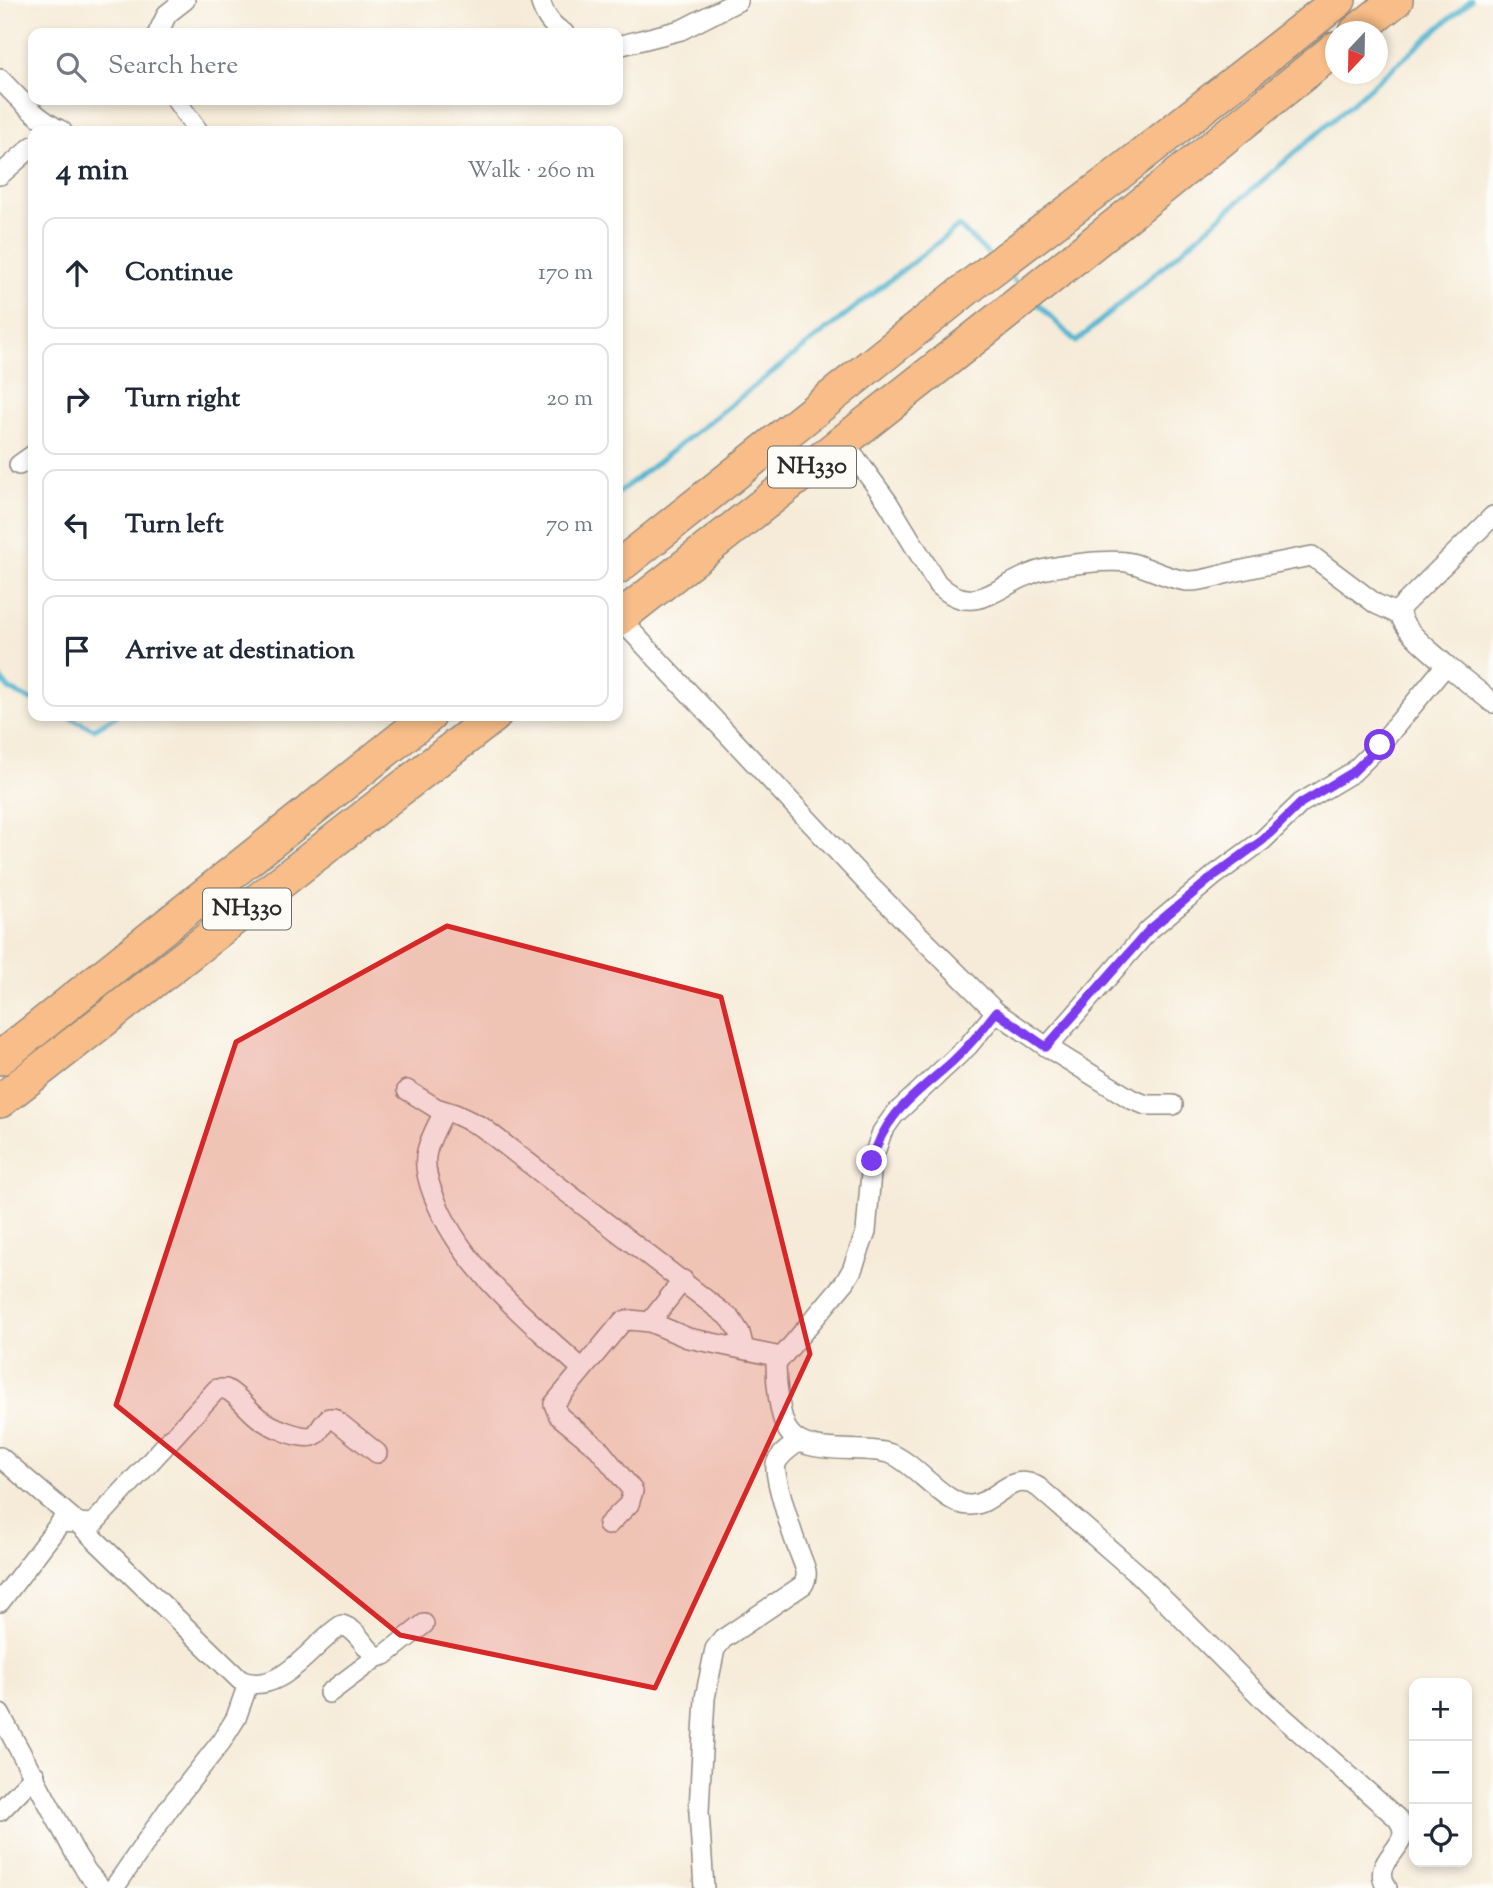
<!DOCTYPE html>
<html lang="en">
<head>
<meta charset="utf-8">
<style>
  :root { --surface:#fff; --page:#f2f2f3; --text:#1f2937; --muted:#747a83; --line:#e0e1e3 }
  body { margin:0; font-family:"Sorts Mill Goudy",serif; background:var(--page); color:var(--text) }
  .controls { position:absolute; right:21px; bottom:21px; display:grid; overflow:hidden; border-radius:14px; box-shadow:0 4px 10px #0003 }
  .controls button { width:63px; height:63px; display:grid; place-items:center; padding:0; border:0; border-bottom:2px solid var(--line); background:var(--surface); color:var(--text); font:35px sans-serif }
  .compass { position:absolute; left:1325px; top:21px; width:63px; height:63px; border-radius:50%; background:var(--surface); box-shadow:0 4px 10px #0003; rotate:202deg }
  .stop { position:absolute; width:21px; height:21px; margin:-16px; border:5px solid #7c3aed; border-radius:50%; background:#fff }
  .stop.end { background:#7c3aed; border-color:#fff; box-shadow:0 2px 7px #0008 }
  .list { margin:0; padding:0; list-style:none }
  h2 { display:flex; justify-content:space-between; align-items:center; height:91px; margin:0; padding:0 28px; font-size:30px }
  h2 small { font-size:23px; font-weight:400; color:var(--muted) }
  .list li { display:grid; grid-template-columns:46px 1fr auto; gap:21px; align-items:center; box-sizing:border-box; height:112px; margin:0 14px 14px; padding:0 14px; border:2px solid var(--line); border-radius:14px }
  .list b { display:block; font-size:26px; white-space:nowrap }
  .list em { font-size:23px; font-style:normal; color:var(--muted) }
  .icon { flex:none; width:38px; height:38px; fill:none; stroke:currentColor; stroke-width:2; stroke-linecap:round; stroke-linejoin:round }
  .map { position:relative; flex:none; width:1493px; height:1888px; overflow:hidden }
  .search { position:absolute; background:var(--surface); box-shadow:0 4px 10px #0003; left:28px; top:28px; width:595px; height:77px; display:flex; align-items:center; gap:18px; box-sizing:border-box; padding:0 24px; border-radius:14px; color:var(--muted); font-size:26px }
  .panel { position:absolute; background:var(--surface); box-shadow:0 4px 10px #0003; left:28px; top:126px; width:595px; height:595px; border-radius:14px }
  .map>svg:first-child { display:block }
  .lines { fill:none; stroke-linecap:round; stroke-linejoin:round }
  .stream { stroke:#52b5d0; stroke-width:5 }
  .minor-casing { stroke:#908b82; stroke-width:22 }
  .trunk-casing { stroke:#908b82; stroke-width:36 }
  .minor { stroke:#fff; stroke-width:19 }
  .trunk { stroke:#f8bd88; stroke-width:33 }
  .route { stroke:#7c3aed; stroke-width:9 }
  .marked { fill:#d62828; fill-opacity:0.2; stroke:#d62828; stroke-width:5; stroke-linejoin:round }
  .labels { text-anchor:middle; dominant-baseline:central; stroke-width:7; stroke-linejoin:round; paint-order:stroke }
  .shield { fill:#fdfcf7; stroke:#6a6a68; stroke-width:2 }
  .shield-label { font-size:24px; font-weight:bold; fill:#2b2b2b }
</style>
</head>
<body>
<div class="map">
<svg width="1493" height="1888" viewBox="0 0 1493 1888">
  <rect width="100%" height="100%" fill="#fdfcf7"/>
  <filter id="ink" filterUnits="userSpaceOnUse"><feTurbulence type="fractalNoise" baseFrequency=".0143" numOctaves="2"/><feDisplacementMap in="SourceGraphic" scale="14" xChannelSelector="R" yChannelSelector="G"/><feConvolveMatrix kernelMatrix="1 2 1 2 8 2 1 2 1" color-interpolation-filters="sRGB"/></filter>
  <filter id="wash" filterUnits="userSpaceOnUse"><feTurbulence type="fractalNoise" baseFrequency=".00686" numOctaves="4" result="noise"/><feDisplacementMap in="SourceGraphic" scale="28" xChannelSelector="R" yChannelSelector="G"/><feGaussianBlur stdDeviation="1.57" result="paint"/><feColorMatrix in="noise" values="0 0 0 0 0 0 0 0 0 0 0 0 0 0 0 0 0 1.4 0 .05"/><feComposite in="paint" operator="in"/></filter>
  <g filter="url(#wash)">
    <rect width="100%" height="100%" fill="#f6ebd8"/>
    <g class="lines">
      <g class="stream">
        <path d="M 1006,273 L 1022,288"/>
        <path d="M 1036,302 L 1076,342 L 1471,0"/>
        <path d="M 618,493 L 959,226 L 990,256"/>
        <path d="M 0,678 L 9,689 L 33,701"/>
        <path d="M 66,716 L 94,729 L 116,716"/>
      </g>
    </g>
  </g>
  <g filter="url(#ink)">
    <g class="lines">
      <defs>
        <g id="minor">
          <path d="M 540,0 C 544,14 550,25 564,33"/>
          <path d="M 158,33 L 167,14 L 185,0"/>
          <path d="M 618,46 L 681,30 L 738,1"/>
          <path d="M 0,79 C 18,98 38,120 62,131"/>
          <path d="M 176,100 L 198,131"/>
          <path d="M 0,175 L 33,146"/>
          <path d="M 844,442 L 887,501 L 937,583 C 975,622 1002,580 1042,570 C 1062,565 1112,558 1131,563 C 1150,568 1168,579 1187,581 C 1201,582 1216,576 1229,573 C 1256,567 1284,561 1312,556 L 1376,604 L 1398,614"/>
          <path d="M 19,465 L 33,455"/>
          <path d="M 619,618 L 868,884 L 996,1012 L 1047,1047 L 1131,1099 L 1146,1105 L 1173,1105"/>
          <path d="M 1446,665 C 1433,652 1394,625 1401,607 L 1493,516"/>
          <path d="M 996,1012 L 968,1046 L 894,1115 L 882,1132 L 872,1161 L 866,1232 L 852,1270 L 845,1282 L 776,1364 C 776,1380 779,1419 789,1432 C 807,1458 863,1444 891,1454 C 916,1463 946,1507 971,1505 C 996,1504 1010,1470 1038,1487 L 1138,1574 L 1266,1702 L 1397,1818 C 1420,1846 1367,1858 1387,1888"/>
          <path d="M 1047,1047 L 1149,930 L 1215,875 L 1263,840 L 1301,803 L 1353,772 L 1380,745 L 1446,665 L 1493,703"/>
          <path d="M 407,1090 L 436,1108 L 455,1114 L 482,1127 L 731,1319 L 740,1333 L 744,1349"/>
          <path d="M 444,1112 C 438,1124 430,1138 427,1151 C 423,1165 428,1181 433,1194 C 460,1267 526,1317 582,1369"/>
          <path d="M 650,1322 L 688,1338 L 781,1357"/>
          <path d="M 0,1457 L 79,1524 L 240,1680 C 281,1698 312,1643 342,1625 C 359,1630 363,1647 377,1657 L 385,1655 L 424,1624"/>
          <path d="M 608,1525 L 629,1504 L 633,1491 L 598,1448 L 559,1416 L 554,1404 L 622,1322 L 630,1320 L 650,1322 L 683,1280"/>
          <path d="M 0,1602 L 61,1522 L 93,1524 L 217,1389 L 226,1389 C 239,1396 247,1409 259,1418 C 268,1425 304,1442 315,1435 C 321,1430 322,1423 329,1418 L 333,1418 L 377,1453"/>
          <path d="M 329,1693 L 377,1657"/>
          <path d="M 0,1714 L 75,1853 L 87,1872 L 101,1888"/>
          <path d="M 0,1811 L 35,1775"/>
          <path d="M 114,1888 L 172,1804 L 221,1742 L 236,1718 L 248,1684"/>
          <path d="M 704,1888 L 699,1812 L 701,1770 L 705,1698 L 715,1649 L 723,1639 L 803,1585 C 810,1573 804,1566 800,1554 C 794,1540 773,1475 776,1464 C 780,1453 791,1448 799,1441"/>
        </g>
        <g id="trunk">
          <path d="M 1356,32 L 1396,0"/>
          <path d="M 618,567 L 978,280 L 1113,178 L 1339,0"/>
          <path d="M 618,619 L 1005,314 L 1336,48"/>
          <path d="M 0,1058 L 429,716"/>
          <path d="M 0,1101 L 494,716"/>
        </g>
      </defs>
      <use href="#minor" class="minor-casing"/>
      <use href="#trunk" class="trunk-casing"/>
      <use href="#minor" class="minor"/>
      <use href="#trunk" class="trunk"/>
    </g>
  </g>
  <g class="lines" filter="url(#ink)">
    <path class="route" d="M 872,1161 C 884,1113 918,1093 953,1061 C 969,1046 983,1029 996,1012 L 1046,1047 L 1149,930 L 1215,875 L 1263,840 L 1301,803 L 1353,772 L 1380,745"/>
  </g>
  <path class="marked" d="M 447,926 L 721,997 L 810,1354 L 655,1688 L 400,1635 L 116,1405 L 236,1042 Z"/>
  <g class="labels">
    <g class="shield">
      <rect x="768" y="446.5" width="88" height="41" rx="5"/>
      <rect x="203" y="888.5" width="88" height="41" rx="5"/>
    </g>
    <g class="shield-label">
      <text x="812" y="467">NH330</text>
      <text x="247" y="909">NH330</text>
    </g>
  </g>
</svg>
<div class="controls">
<button>+</button>
<button>−</button>
<button><svg class="icon" aria-label="locate" viewBox="0 0 24 24"><circle cx="12" cy="12" r="6"/><path d="M12 2v4M12 18v4M2 12h4M18 12h4"/></svg></button>
</div>
<svg class="compass" viewBox="-18 -18 36 36"><path d="M0-13l5 13h-10z" fill="#e53935"/><path d="M0 13l5-13h-10z" fill="#747a83"/></svg>
<div class="stop" style="left:1380px;top:745px"></div>
<div class="stop end" style="left:872px;top:1161px"></div>
<div class="search"><svg class="icon" aria-label="search" viewBox="0 0 24 24"><circle cx="10" cy="10" r="6"/><path d="M15 15l6 6"/></svg>Search here</div>
<section class="panel">
<h2>4 min<small>Walk · 260 m</small></h2>
<ul class="list">
<li><svg class="icon" aria-label="ahead" viewBox="0 0 24 24"><path d="M12 20V5M6 11l6-6 6 6"/></svg><div><b>Continue</b></div><em>170 m</em></li>
<li><svg class="icon" aria-label="right" viewBox="0 0 24 24"><path d="M7 20v-9h11M14 6l5 5-5 5"/></svg><div><b>Turn right</b></div><em>20 m</em></li>
<li><svg class="icon" aria-label="left" viewBox="0 0 24 24"><path d="M17 20v-9H6M10 6l-5 5 5 5"/></svg><div><b>Turn left</b></div><em>70 m</em></li>
<li><svg class="icon" aria-label="arrive" viewBox="0 0 24 24"><path d="M6 21V4h12l-3 4 3 4H6"/></svg><div><b>Arrive at destination</b></div></li>
</ul>
</section>
</div>
</body>
</html>
